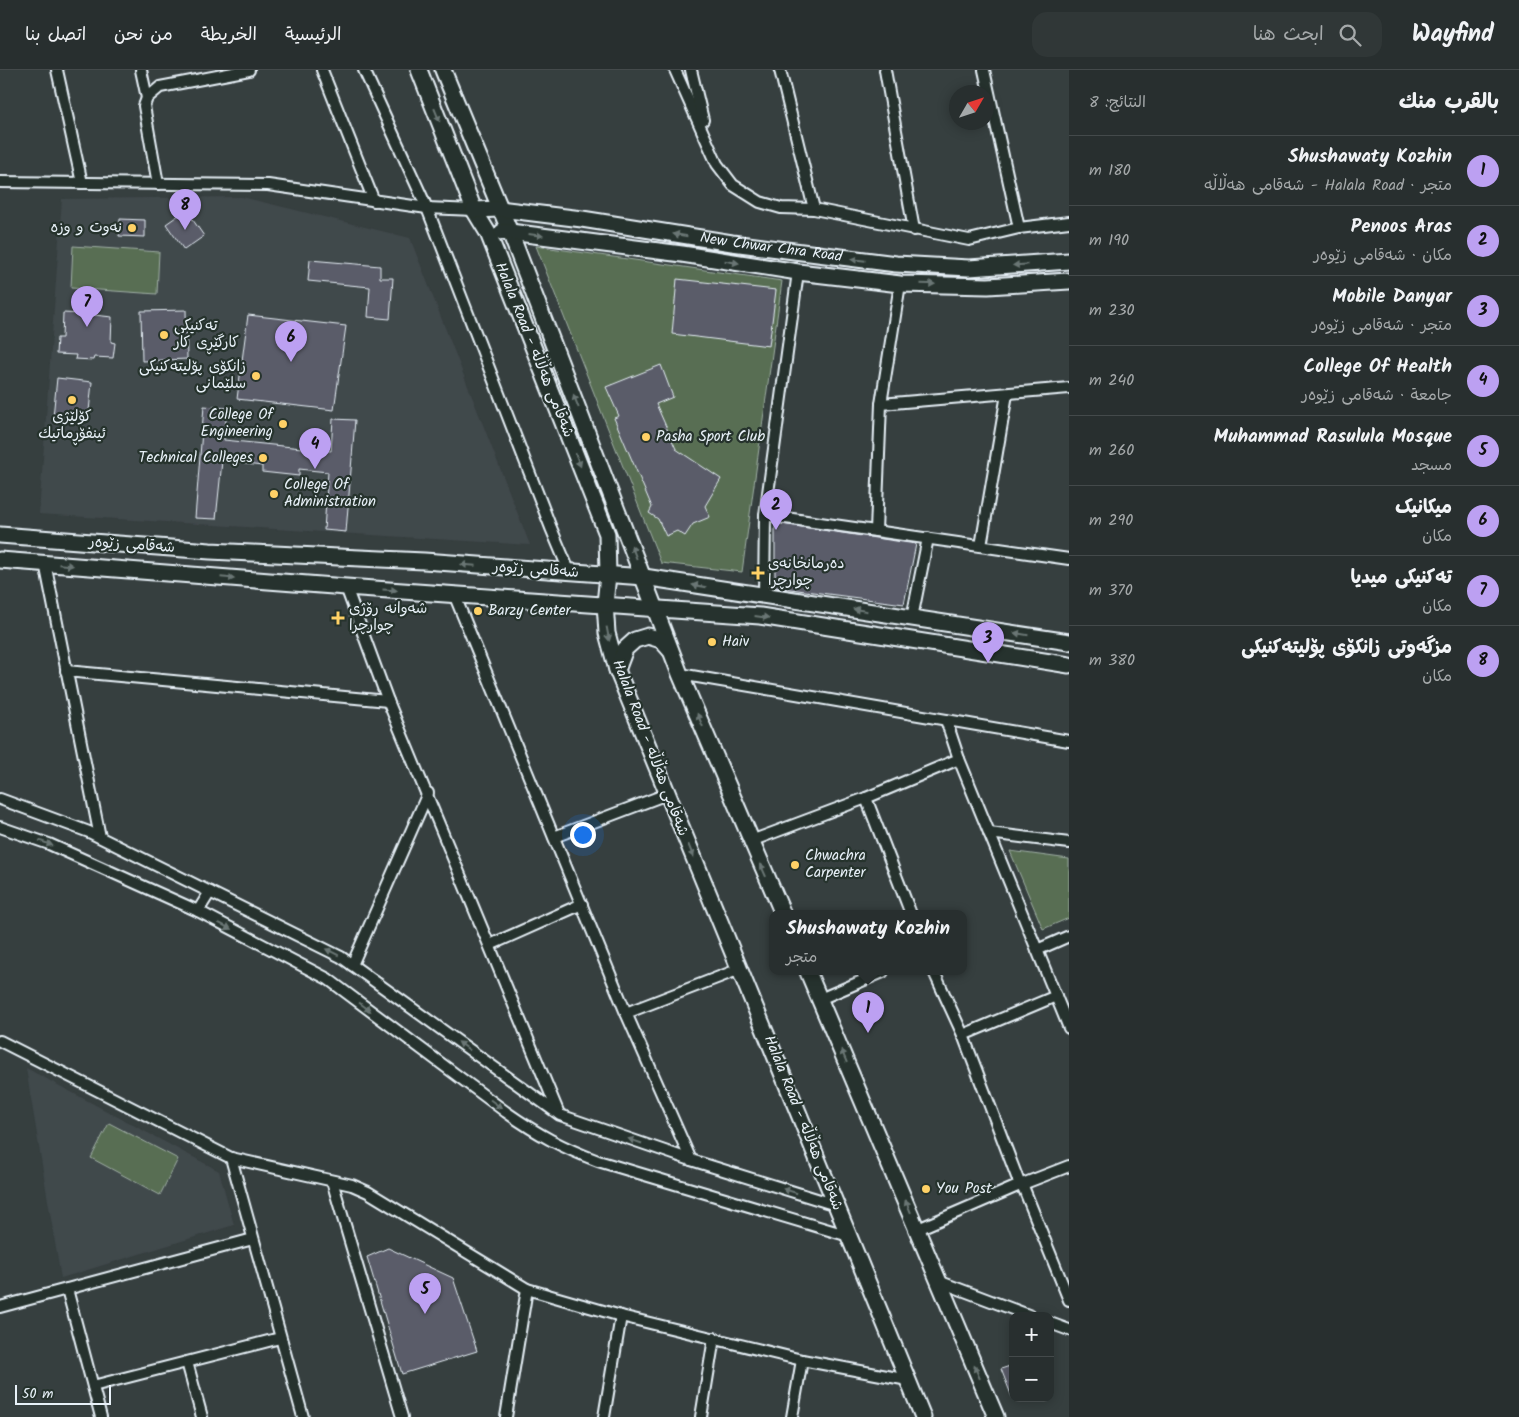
<!DOCTYPE html>
<html lang="ar">
<head>
<meta charset="utf-8">
<style>
  :root { --surface:#282f2f; --page:#303737; --text:#f1f3f6; --muted:#a5a9aa; --line:#444a4b; --accent:#bca0f2 }
  body { margin:0; font-family:Kalam,"Playpen Sans Arabic",sans-serif; background:var(--page); color:var(--text); direction:rtl }
  .controls { position:absolute; right:15px; bottom:15px; display:grid; overflow:hidden; border-radius:10px; box-shadow:0 2px 12px #0003 }
  .controls button { width:45px; height:45px; display:grid; place-items:center; padding:0; border:0; border-bottom:1px solid var(--line); background:var(--surface); color:var(--text); font:25px sans-serif }
  .compass { position:absolute; left:949px; top:15px; width:45px; height:45px; border-radius:50%; background:var(--surface); box-shadow:0 2px 12px #0003; rotate:51deg }
  .scale { position:absolute; left:15px; bottom:12px; width:96px; box-sizing:border-box; padding-left:5px; border:2px solid #e8f1f8; border-top:0; font-size:14px; line-height:18px; white-space:nowrap; color:#e8f1f8; -webkit-text-stroke:4px #26332d; paint-order:stroke }
  .you { position:absolute; left:582px; top:764px; width:18px; height:18px; margin:-12px; border:4px solid #fff; border-radius:50%; background:#1a73e8; box-shadow:0 0 0 8px #1a73e833 }
  .badge { display:grid; place-items:center; width:32px; height:32px; border-radius:50%; background:var(--accent); color:#111; font-size:16px; font-weight:700 }
  .pin { position:absolute; translate:-50% -41px; filter:drop-shadow(0 1px 2px #0008) }
  .pin::after { content:''; position:absolute; top:26px; width:18px; height:15px; background:inherit; clip-path:polygon(0 0,100% 0,50% 100%) }
  .popup { position:absolute; left:769px; top:840px; width:198px; height:65px; box-sizing:border-box; display:grid; place-content:center; border-radius:10px; background:var(--surface); filter:drop-shadow(0 1px 4px #0005); font-size:16px; white-space:nowrap; color:var(--muted) }
  .popup b { font-size:19px; color:var(--text) }
  .popup::after { content:''; position:absolute; left:50%; top:100%; margin-left:-10px; border:10px solid transparent; border-top-color:var(--surface) }
  .list { margin:0; padding:0; list-style:none }
  h2 { display:flex; justify-content:space-between; align-items:center; height:65px; margin:0; padding:0 20px; font-size:21px }
  h2 small { font-size:16px; font-weight:400; color:var(--muted) }
  .list li { display:grid; grid-template-columns:32px 1fr auto; gap:15px; align-items:center; box-sizing:border-box; height:70px; padding:0 20px; border-top:1px solid var(--line) }
  .list b { display:block; font-size:19px; white-space:nowrap }
  .list p { margin:0; font-size:16px; white-space:nowrap; color:var(--muted) }
  .list em { font-size:16px; font-style:normal; color:var(--muted) }
  .icon { flex:none; width:28px; height:28px; fill:none; stroke:currentColor; stroke-width:2; stroke-linecap:round; stroke-linejoin:round }
  .map { position:relative; flex:none; width:1069px; height:1347px; overflow:hidden; direction:ltr }
  header { display:flex; align-items:center; gap:30px; box-sizing:border-box; height:70px; padding:0 25px; background:var(--surface); border-bottom:1px solid var(--line) }
  header strong { font-size:24px }
  nav { display:flex; gap:28px; margin-inline-start:auto; font-size:18px }
  .search { width:350px; height:45px; background:var(--page); display:flex; align-items:center; gap:12px; box-sizing:border-box; padding:0 18px; border-radius:15px; color:var(--muted); font-size:19px }
  main { display:flex }
  aside { flex:1; background:var(--surface) }
  .map>svg:first-child { display:block }
  .built { fill:#41484c }
  .green { fill:#586e53; stroke:#a0b0a6 }
  .building { fill:#5a5c69; stroke:#e8f1f8 }
  .lines { fill:none; stroke-linecap:round; stroke-linejoin:round }
  .street-casing { stroke:#e8f1f8; stroke-width:14 }
  .secondary-casing { stroke:#e8f1f8; stroke-width:19 }
  .street { stroke:#26332d; stroke-width:10 }
  .secondary { stroke:#26332d; stroke-width:15 }
  .oneway { fill:#6a7674 }
  .poi-dot { fill:#ffd166; stroke:#26332d; stroke-width:2 }
  .labels { text-anchor:middle; dominant-baseline:central; stroke-width:4.5; stroke-linejoin:round; paint-order:stroke }
  .poi-label { font-size:15px; fill:#e8f1f8; stroke:#26332d; text-anchor:start }
  .street-label { font-size:15px; fill:#e8f1f8; stroke:#26332d }
</style>
</head>
<body>
<header>
<strong>Wayfind</strong>
<div class="search"><svg class="icon" aria-label="search" viewBox="0 0 24 24"><circle cx="10" cy="10" r="6"/><path d="M15 15l6 6"/></svg>ابحث هنا</div>
<nav><a>الرئيسية</a><a>الخريطة</a><a>من نحن</a><a>اتصل بنا</a></nav>
</header>
<main>
<aside>
<h2>بالقرب منك<small>النتائج: 8</small></h2>
<ul class="list">
<li><span class="badge">1</span><div><b>Shushawaty Kozhin</b><p>متجر · Halala Road - شەقامی هەڵاڵە</p></div><em>180 m</em></li>
<li><span class="badge">2</span><div><b>Penoos Aras</b><p>مكان · شەقامی زێوەر</p></div><em>190 m</em></li>
<li><span class="badge">3</span><div><b>Mobile Danyar</b><p>متجر · شەقامی زێوەر</p></div><em>230 m</em></li>
<li><span class="badge">4</span><div><b>College Of Health</b><p>جامعة · شەقامی زێوەر</p></div><em>240 m</em></li>
<li><span class="badge">5</span><div><b>Muhammad Rasulula Mosque</b><p>مسجد</p></div><em>260 m</em></li>
<li><span class="badge">6</span><div><b>میکانیک</b><p>مكان</p></div><em>290 m</em></li>
<li><span class="badge">7</span><div><b>تەکنیکی میدیا</b><p>مكان</p></div><em>370 m</em></li>
<li><span class="badge">8</span><div><b>مزگەوتی زانکۆی پۆلیتەکنیکی</b><p>مكان</p></div><em>380 m</em></li>
</ul>
</aside>
<div class="map">
<svg width="1069" height="1347" viewBox="0 0 1069 1347">
  <rect width="100%" height="100%" fill="#363f3f"/>
  <filter id="ink" filterUnits="userSpaceOnUse"><feTurbulence type="fractalNoise" baseFrequency=".02" numOctaves="2"/><feDisplacementMap in="SourceGraphic" scale="10" xChannelSelector="R" yChannelSelector="G"/><feConvolveMatrix kernelMatrix="1 2 1 2 8 2 1 2 1" color-interpolation-filters="sRGB"/></filter>
  <g filter="url(#ink)">
    <g class="built">
      <path d="M 242,127 L 410,168 L 530,475 L 39,444 L 62,129 Z"/>
      <path d="M 26,998 L 219,1101 L 234,1155 L 61,1208 Z"/>
    </g>
    <g class="green">
      <path d="M 73,176 L 159,182 L 157,224 L 71,218 Z"/>
      <path d="M 536,176 L 782,211 L 742,502 L 661,493 Z"/>
      <path d="M 1010,781 L 1069,789 L 1069,848 L 1043,859 Z"/>
      <path d="M 109,1053 L 178,1089 L 160,1125 L 91,1088 Z"/>
    </g>
    <g class="building">
      <path d="M 186,140 L 204,166 L 184,180 L 166,154 Z"/>
      <path d="M 120,149 L 145,150 L 145,167 L 119,166 Z"/>
      <path d="M 310,190 L 380,196 L 380,208 L 393,208 L 390,249 L 368,247 L 370,217 L 308,211 Z"/>
      <path d="M 677,209 L 776,220 L 769,276 L 672,264 Z"/>
      <path d="M 84,240 L 94,241 L 94,245 L 112,247 L 111,272 L 115,273 L 113,288 L 94,287 L 93,290 L 75,289 L 76,285 L 56,284 L 57,268 L 62,268 L 63,243 L 84,244 Z"/>
      <path d="M 186,240 L 187,289 L 142,291 L 141,241 Z"/>
      <path d="M 248,245 L 346,256 L 334,340 L 237,329 Z"/>
      <path d="M 661,295 L 673,327 L 656,334 L 676,379 L 721,409 L 705,436 L 710,447 L 693,454 L 685,466 L 677,461 L 666,466 L 658,449 L 649,443 L 652,437 L 614,348 L 619,346 L 606,317 Z"/>
      <path d="M 57,308 L 92,312 L 88,351 L 53,347 Z"/>
      <path d="M 204,336 L 227,338 L 224,370 L 331,381 L 333,349 L 355,350 L 346,462 L 324,460 L 328,402 L 299,399 L 299,406 L 262,402 L 262,396 L 222,391 L 216,449 L 195,448 Z"/>
      <path d="M 775,453 L 916,474 L 904,534 L 775,517 Z"/>
      <path d="M 388,1178 L 453,1208 L 477,1281 L 402,1304 L 367,1187 Z"/>
      <path d="M 1013,1295 L 1013,1327 L 1012,1327 L 1001,1299 Z"/>
    </g>
    <g class="lines">
      <defs>
        <g id="street">
          <path d="M 57,0 L 82,113"/>
          <path d="M 141,0 L 147,28"/>
          <path d="M 322,0 L 374,131"/>
          <path d="M 364,0 L 427,138 L 551,458 L 570,503"/>
          <path d="M 675,0 L 717,94 L 733,115 L 760,132 L 781,138 L 814,139 L 969,170 L 1019,158 L 1069,152"/>
          <path d="M 691,0 L 703,50"/>
          <path d="M 780,0 L 814,139"/>
          <path d="M 885,0 L 914,160"/>
          <path d="M 984,0 L 1019,158"/>
          <path d="M 0,112 L 268,115 L 427,138 L 474,140"/>
          <path d="M 158,114 L 144,36 L 147,28 L 160,17 L 249,0"/>
          <path d="M 881,334 L 1069,318"/>
          <path d="M 765,445 L 1069,489"/>
          <path d="M 876,461 L 881,334 L 900,214"/>
          <path d="M 981,476 L 1007,324"/>
          <path d="M 45,493 L 100,767"/>
          <path d="M 346,517 L 388,631 L 559,1044"/>
          <path d="M 454,524 L 626,943 L 691,1090"/>
          <path d="M 764,526 L 765,445 L 798,202"/>
          <path d="M 912,548 L 928,468"/>
          <path d="M 66,601 L 388,631"/>
          <path d="M 680,604 L 1069,671"/>
          <path d="M 946,650 L 959,689 L 1069,958"/>
          <path d="M 866,728 L 911,844"/>
          <path d="M 0,729 L 89,762 L 341,887 L 560,1045 L 691,1090 L 836,1135"/>
          <path d="M 0,757 L 49,774 L 198,841 L 328,909 L 506,1042 C 539,1065 561,1077 598,1091 L 849,1166"/>
          <path d="M 989,763 L 1069,773"/>
          <path d="M 554,767 L 667,724"/>
          <path d="M 751,771 L 866,728 L 959,689"/>
          <path d="M 198,841 L 210,822"/>
          <path d="M 490,875 L 582,834"/>
          <path d="M 1037,880 L 1069,866"/>
          <path d="M 352,895 L 428,723"/>
          <path d="M 934,902 L 963,965 L 1020,1115"/>
          <path d="M 820,929 L 883,902"/>
          <path d="M 626,943 L 740,899"/>
          <path d="M 963,965 L 1056,926"/>
          <path d="M 0,971 L 231,1088 L 352,1115 L 368,1122 L 527,1219 L 621,1246 L 802,1290 L 908,1310"/>
          <path d="M 231,1088 L 303,1347"/>
          <path d="M 332,1111 L 402,1347"/>
          <path d="M 1022,1114 L 1069,1230"/>
          <path d="M 918,1159 L 1020,1115 L 1069,1096"/>
          <path d="M 938,1211 L 1031,1246"/>
          <path d="M 67,1219 L 101,1347"/>
          <path d="M 0,1237 L 253,1169"/>
          <path d="M 1050,1253 L 1069,1260"/>
          <path d="M 187,1292 L 202,1347"/>
          <path d="M 93,1316 L 280,1268"/>
          <path d="M 506,1347 L 527,1219"/>
          <path d="M 604,1347 L 621,1246"/>
          <path d="M 701,1347 L 714,1268"/>
          <path d="M 792,1347 L 802,1290"/>
        </g>
        <g id="secondary">
          <path d="M 419,0 L 474,140 L 488,163 L 607,464 L 608,505 L 605,534 L 606,548 L 607,563 L 617,600 L 923,1347"/>
          <path d="M 443,0 L 510,162 L 680,604 L 783,844"/>
          <path id="s1" d="M 474,140 L 500,139 L 582,149 L 732,173 L 896,194 L 969,198 L 1069,191"/>
          <path d="M 502,162 L 510,162 L 682,184 L 798,202 L 900,214 L 988,216 L 1069,211"/>
          <path d="M 0,465 L 210,481 L 424,491 L 644,507 L 1069,572"/>
          <path d="M 0,490 L 346,517 L 760,546 L 1069,595"/>
          <path d="M 617,600 L 625,579 L 635,570 L 648,566 L 661,570 L 670,580"/>
          <path d="M 808,902 L 996,1347"/>
        </g>
      </defs>
      <use href="#street" class="street-casing"/>
      <use href="#secondary" class="secondary-casing"/>
      <use href="#street" class="street"/>
      <use href="#secondary" class="secondary"/>
    </g>
    <defs><path id="oneway-solid" d="M-6-.8H1V-3.2L6.5 0L1 3.2V.8H-6Z" transform="scale(1.25)"/></defs>
    <g class="oneway">
      <use href="#oneway-solid" transform="translate(437 45) rotate(68)"/>
      <use href="#oneway-solid" transform="translate(536 165) rotate(7)"/>
      <use href="#oneway-solid" transform="translate(680 165) rotate(-171)"/>
      <use href="#oneway-solid" transform="translate(858 190) rotate(-174)"/>
      <use href="#oneway-solid" transform="translate(732 192) rotate(9)"/>
      <use href="#oneway-solid" transform="translate(1020 195) rotate(177)"/>
      <use href="#oneway-solid" transform="translate(928 214) rotate(1)"/>
      <use href="#oneway-solid" transform="translate(576 331) rotate(-111)"/>
      <use href="#oneway-solid" transform="translate(578 390) rotate(68)"/>
      <use href="#oneway-solid" transform="translate(634 482) rotate(-111)"/>
      <use href="#oneway-solid" transform="translate(66 495) rotate(5)"/>
      <use href="#oneway-solid" transform="translate(468 495) rotate(-175)"/>
      <use href="#oneway-solid" transform="translate(228 508) rotate(5)"/>
      <use href="#oneway-solid" transform="translate(699 516) rotate(-171)"/>
      <use href="#oneway-solid" transform="translate(390 520) rotate(4)"/>
      <use href="#oneway-solid" transform="translate(860 540) rotate(-171)"/>
      <use href="#oneway-solid" transform="translate(762 547) rotate(7)"/>
      <use href="#oneway-solid" transform="translate(608 564) rotate(79)"/>
      <use href="#oneway-solid" transform="translate(1021 564) rotate(-171)"/>
      <use href="#oneway-solid" transform="translate(700 650) rotate(-113)"/>
      <use href="#oneway-solid" transform="translate(46 773) rotate(21)"/>
      <use href="#oneway-solid" transform="translate(691 781) rotate(68)"/>
      <use href="#oneway-solid" transform="translate(763 800) rotate(-114)"/>
      <use href="#oneway-solid" transform="translate(225 856) rotate(27)"/>
      <use href="#oneway-solid" transform="translate(332 882) rotate(-154)"/>
      <use href="#oneway-solid" transform="translate(365 937) rotate(37)"/>
      <use href="#oneway-solid" transform="translate(464 976) rotate(-144)"/>
      <use href="#oneway-solid" transform="translate(844 986) rotate(-113)"/>
      <use href="#oneway-solid" transform="translate(496 1034) rotate(37)"/>
      <use href="#oneway-solid" transform="translate(635 1071) rotate(-161)"/>
      <use href="#oneway-solid" transform="translate(790 1121) rotate(-163)"/>
      <use href="#oneway-solid" transform="translate(908 1136) rotate(-113)"/>
      <use href="#oneway-solid" transform="translate(977 1302) rotate(-113)"/>
    </g>
  </g>
  <g class="poi-dot">
    <circle cx="132" cy="158" r="5"/>
    <circle cx="164" cy="265" r="5"/>
    <circle cx="256" cy="306" r="5"/>
    <circle cx="72" cy="330" r="5"/>
    <circle cx="283" cy="354" r="5"/>
    <circle cx="646" cy="367" r="5"/>
    <circle cx="263" cy="388" r="5"/>
    <circle cx="274" cy="424" r="5"/>
    <path d="M755.5 495.5h5v5h5v5h-5v5h-5v-5h-5v-5h5z"/>
    <circle cx="478" cy="541" r="5"/>
    <path d="M335.5 540.5h5v5h5v5h-5v5h-5v-5h-5v-5h5z"/>
    <circle cx="712" cy="572" r="5"/>
    <circle cx="795" cy="795" r="5"/>
    <circle cx="926" cy="1119" r="5"/>
  </g>
  <g class="labels">
    <g class="poi-label">
      <text x="122" y="158" text-anchor="end">نەوت و وزە</text>
      <text x="174" y="256">تەکنیکی<tspan x="174" dy="17">کارگێڕی کار</tspan></text>
      <text x="246" y="297" text-anchor="end">زانکۆی پۆلیتەکنیکی<tspan x="246" dy="17">سلێمانی</tspan></text>
      <text x="273" y="345" text-anchor="end">College Of<tspan x="273" dy="17">Engineering</tspan></text>
      <text x="72" y="347" text-anchor="middle">کۆلێژی<tspan x="72" dy="17">ئینفۆڕماتیك</tspan></text>
      <text x="656" y="367">Pasha Sport Club</text>
      <text x="253" y="388" text-anchor="end">Technical Colleges</text>
      <text x="284" y="415">College Of<tspan x="284" dy="17">Administration</tspan></text>
      <text x="768" y="494">دەرمانخانەی<tspan x="768" dy="17">چوارچرا</tspan></text>
      <text x="349" y="539">شەوانە ڕۆژی<tspan x="349" dy="17">چوارچرا</tspan></text>
      <text x="488" y="541">Barzy Center</text>
      <text x="722" y="572">Haiv</text>
      <text x="805" y="786">Chwachra<tspan x="805" dy="17">Carpenter</tspan></text>
      <text x="936" y="1119">You Post</text>
    </g>
    <g class="street-label">
      <text stroke="none"><textPath href="#s1" startOffset="300">New Chwar Chra Road</textPath></text>
      <text transform="translate(534 280) rotate(68)">Halala Road - شەقامی هەڵاڵە</text>
      <text transform="translate(132 475) rotate(4)">شەقامی زێوەر</text>
      <text transform="translate(536 500) rotate(4)">شەقامی زێوەر</text>
      <text transform="translate(650 678) rotate(69)">Halala Road - شەقامی هەڵاڵە</text>
      <text transform="translate(803 1053) rotate(68)">Halala Road - شەقامی هەڵاڵە</text>
    </g>
  </g>
</svg>
<div class="controls">
<button>+</button>
<button>−</button>
</div>
<svg class="compass" viewBox="-18 -18 36 36"><path d="M0-13l5 13h-10z" fill="#e53935"/><path d="M0 13l5-13h-10z" fill="#a5a9aa"/></svg>
<div class="scale">50 m</div>
<div class="you"></div>
<div class="pin badge" style="left:868px;top:963px">1</div>
<div class="popup"><b>Shushawaty Kozhin</b>متجر</div>
<div class="pin badge" style="left:776px;top:460px">2</div>
<div class="pin badge" style="left:988px;top:593px">3</div>
<div class="pin badge" style="left:315px;top:399px">4</div>
<div class="pin badge" style="left:425px;top:1244px">5</div>
<div class="pin badge" style="left:291px;top:292px">6</div>
<div class="pin badge" style="left:87px;top:257px">7</div>
<div class="pin badge" style="left:185px;top:160px">8</div>
</div>
</main>
</body>
</html>
